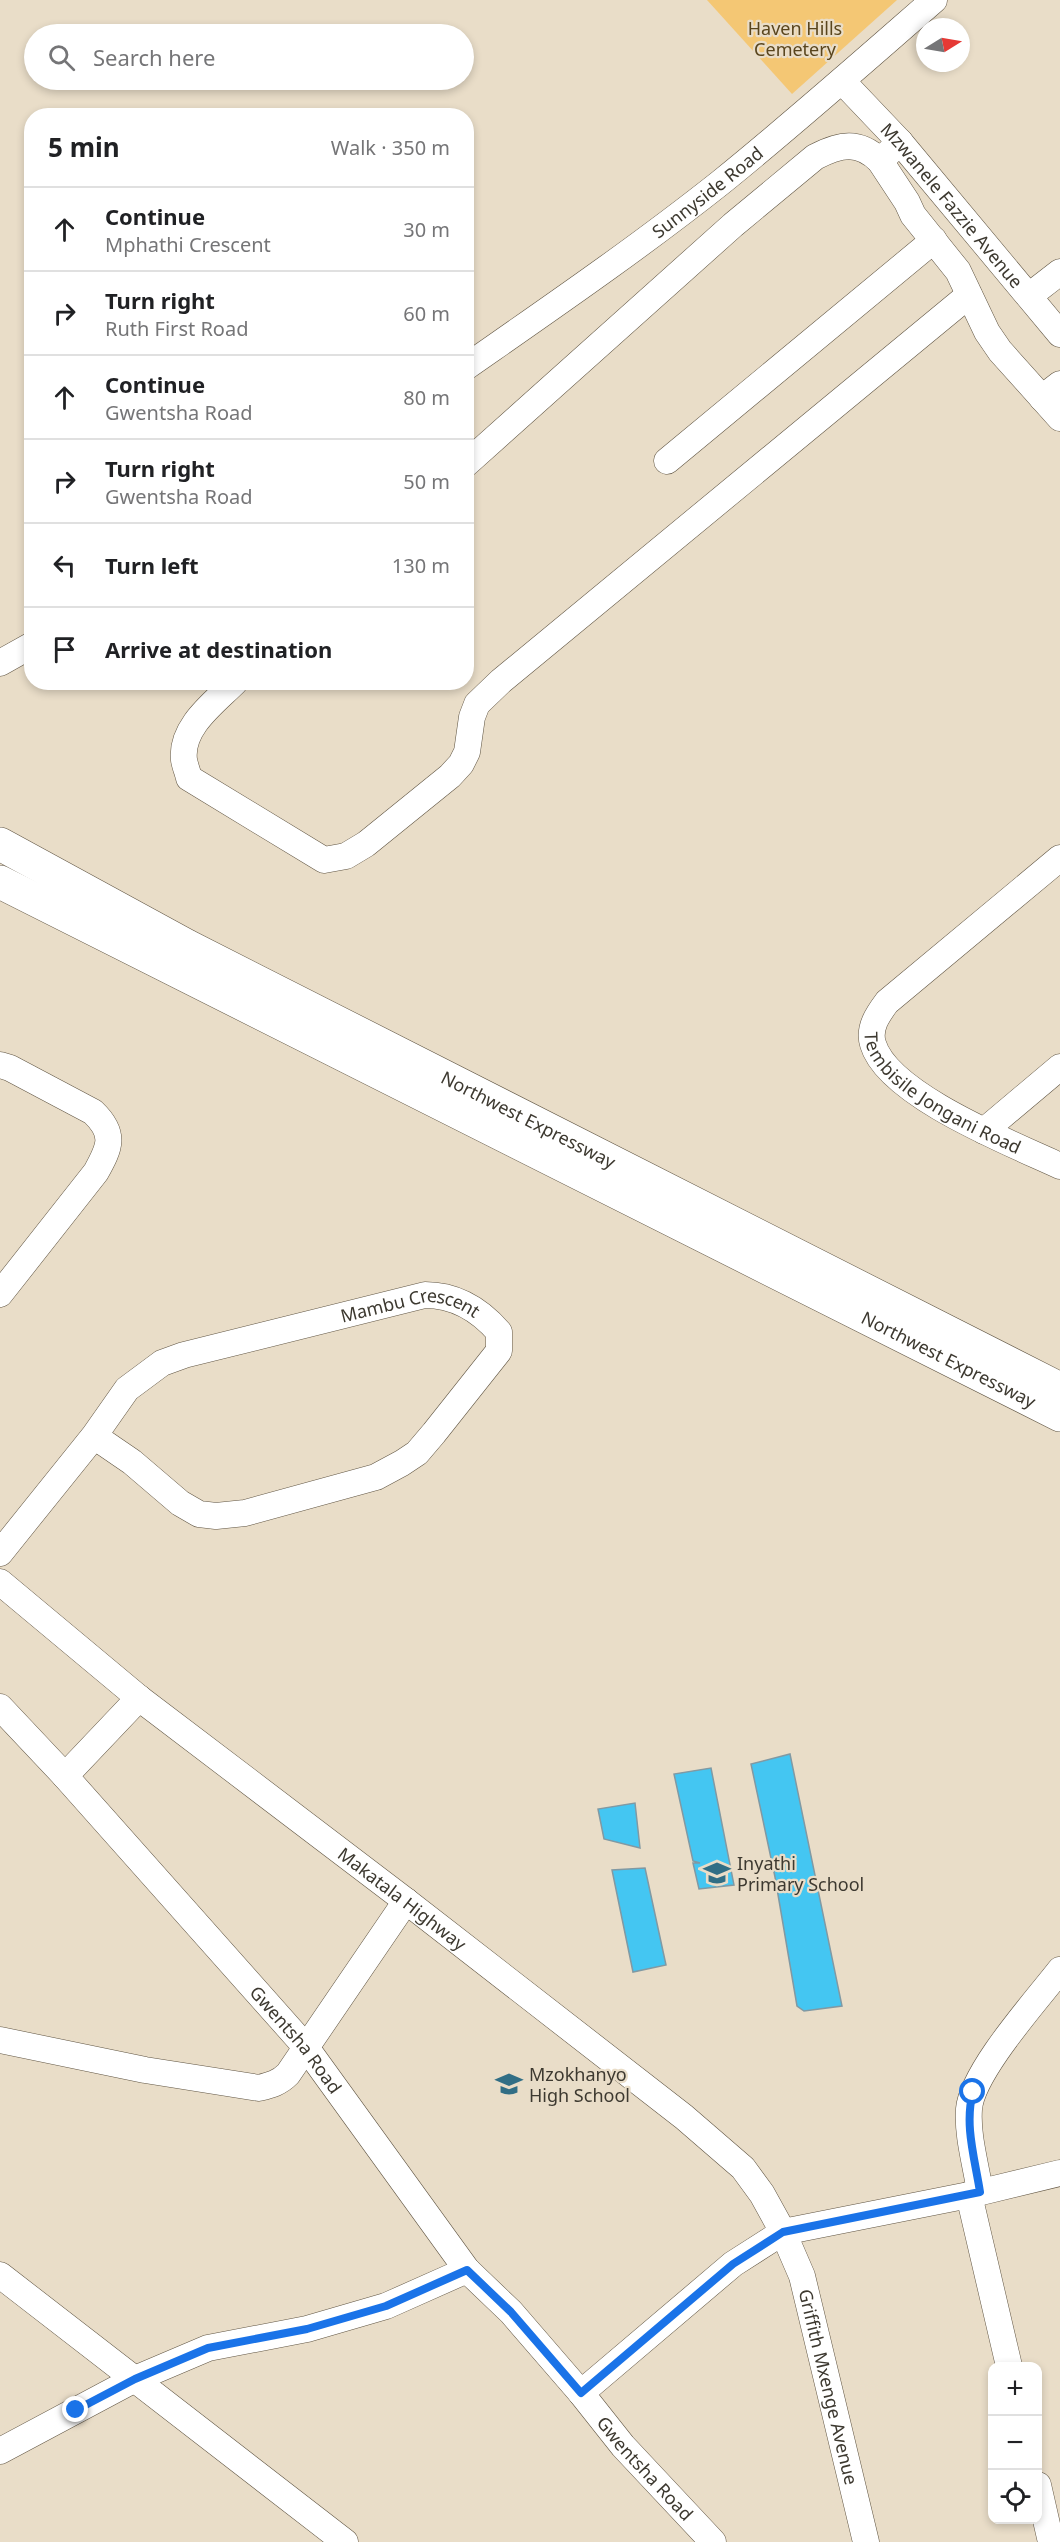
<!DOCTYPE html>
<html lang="en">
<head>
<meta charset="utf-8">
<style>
  :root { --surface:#fff; --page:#f2f2f2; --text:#202124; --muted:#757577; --line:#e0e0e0 }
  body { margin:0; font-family:"Noto Sans",sans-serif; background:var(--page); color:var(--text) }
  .controls { position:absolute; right:18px; bottom:18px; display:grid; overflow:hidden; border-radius:12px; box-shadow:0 3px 9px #0003 }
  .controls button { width:54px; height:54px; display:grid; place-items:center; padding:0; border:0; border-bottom:2px solid var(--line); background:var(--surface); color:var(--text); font:30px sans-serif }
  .compass { position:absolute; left:916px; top:18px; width:54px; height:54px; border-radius:50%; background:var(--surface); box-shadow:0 3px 9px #0003; rotate:79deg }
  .stop { position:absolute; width:18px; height:18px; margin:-14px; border:4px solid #1a73e8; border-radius:50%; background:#fff }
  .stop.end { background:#1a73e8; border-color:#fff; box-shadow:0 2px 6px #0008 }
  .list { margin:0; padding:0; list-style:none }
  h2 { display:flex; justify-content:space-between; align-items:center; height:78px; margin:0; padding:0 24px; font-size:26px }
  h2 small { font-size:20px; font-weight:400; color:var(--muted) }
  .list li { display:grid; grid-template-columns:39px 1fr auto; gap:18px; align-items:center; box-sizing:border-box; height:84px; padding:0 24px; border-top:2px solid var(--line) }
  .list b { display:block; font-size:22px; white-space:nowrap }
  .list p { margin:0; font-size:20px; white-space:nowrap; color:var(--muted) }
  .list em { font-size:20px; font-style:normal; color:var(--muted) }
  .icon { flex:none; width:33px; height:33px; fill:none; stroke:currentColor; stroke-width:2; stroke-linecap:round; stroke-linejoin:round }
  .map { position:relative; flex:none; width:1060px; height:2542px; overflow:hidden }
  .search { position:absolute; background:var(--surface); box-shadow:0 3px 9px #0003; left:24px; top:24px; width:450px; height:66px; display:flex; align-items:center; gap:15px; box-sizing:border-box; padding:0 21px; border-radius:33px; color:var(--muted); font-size:22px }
  .panel { position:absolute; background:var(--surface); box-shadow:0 3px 9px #0003; left:24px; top:108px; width:450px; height:582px; border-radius:24px }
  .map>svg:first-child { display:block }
  .green { fill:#f4c774 }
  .building { fill:#44c6f2; stroke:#8199a3; stroke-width:1.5 }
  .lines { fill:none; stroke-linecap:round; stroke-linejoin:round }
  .minor-casing { stroke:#605543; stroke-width:27 }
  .secondary-casing { stroke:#605543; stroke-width:34 }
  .minor { stroke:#fff; stroke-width:26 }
  .secondary { stroke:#fff; stroke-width:33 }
  .route { stroke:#1a73e8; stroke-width:8 }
  .labels { text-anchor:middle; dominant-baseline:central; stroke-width:4.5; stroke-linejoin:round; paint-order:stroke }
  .park-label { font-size:18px; fill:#59451d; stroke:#e9ddc8 }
  .street-label { font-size:18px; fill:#3d3930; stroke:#e9ddc8 }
  .poi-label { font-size:18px; fill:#3d3930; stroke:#e9ddc8; text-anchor:start }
</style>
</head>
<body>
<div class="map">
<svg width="1060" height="2542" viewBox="0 0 1060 2542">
  <rect width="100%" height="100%" fill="#e9ddc8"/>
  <path class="green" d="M 707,0 L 897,0 L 792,94 Z"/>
  <g class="building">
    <path d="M 790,1754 L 842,2006 L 804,2011 L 797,2006 L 775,1877 L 751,1764 Z"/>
    <path d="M 711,1768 L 734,1885 L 699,1889 L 693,1863 L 700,1863 L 693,1861 L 674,1774 Z"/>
    <path d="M 635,1803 L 640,1848 L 604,1839 L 598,1809 Z"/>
    <path d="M 645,1868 L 666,1965 L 633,1972 L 612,1870 Z"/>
  </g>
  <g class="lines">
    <defs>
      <g id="minor">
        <path id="s1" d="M 842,81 L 900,142 L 1060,334"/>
        <path d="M 900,142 L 880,161 L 907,202 L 913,215 L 958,271 L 987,332 L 1000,351 L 1060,418"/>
        <path d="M 1029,296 L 1060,272"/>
        <path id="s2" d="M 466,367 C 552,307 638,248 720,183 C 793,124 863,62 934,0"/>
        <path d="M 1042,398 L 1060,384"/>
        <path d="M 667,461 L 934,240"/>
        <path d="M 466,464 L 733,225 L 815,157 C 840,144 859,140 880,161"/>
        <path d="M 0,663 L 32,645"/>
        <path d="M 235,682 C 215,702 180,727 184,760 C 185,766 188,773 189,778 L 324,860 L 346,856 L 366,844 L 450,776 L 461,764 L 467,752 L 472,717 L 477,704 L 501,681 L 969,295"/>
        <path id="s3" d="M 1060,858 L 887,1002 C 878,1014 868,1028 873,1044 C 888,1095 1013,1144 1060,1166"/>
        <path d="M 0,1065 L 10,1068 L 93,1112 C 116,1134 110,1147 96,1172 L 0,1294"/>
        <path d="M 984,1131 L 1060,1067"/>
        <path id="s4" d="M 0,1553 L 94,1436 L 127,1389 L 162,1363 L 184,1355 L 425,1295 C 455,1295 479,1309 499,1332 L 499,1351 L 434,1433 L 417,1453 L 402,1463 L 376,1477 L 245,1513 L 216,1516 L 199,1514 L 180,1503 L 132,1462 L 94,1436"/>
        <path id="s5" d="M 0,1582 L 139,1698 L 406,1901 L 684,2117 L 743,2168 L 762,2194 L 783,2232 L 802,2276 L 866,2542"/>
        <path id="s6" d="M 139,1698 L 65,1776 L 305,2046 L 467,2270 L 511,2312 L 581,2393 L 623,2446 L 713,2542"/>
        <path d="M 0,1707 L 65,1776"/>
        <path d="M 0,2040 L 145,2070 L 259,2088 C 271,2085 279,2083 288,2074 L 406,1901"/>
        <path d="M 980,2192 C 976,2165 967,2136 969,2109 C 972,2072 1036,2001 1060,1970"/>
        <path d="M 969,2195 L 1009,2366"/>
        <path d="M 0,2275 L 345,2542"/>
        <path d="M 581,2393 L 733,2264 L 783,2232 L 969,2195 L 1060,2173"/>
        <path d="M 0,2451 L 135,2379 L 208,2348 L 307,2329 L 386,2306 L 467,2270"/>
        <path d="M 1038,2485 L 1051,2542"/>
      </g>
      <g id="secondary">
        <path id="s7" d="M 0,844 L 187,946 L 1060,1389"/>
        <path id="s8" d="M 0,882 L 1060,1415"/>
      </g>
    </defs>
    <use href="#minor" class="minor-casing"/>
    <use href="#secondary" class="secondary-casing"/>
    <use href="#minor" class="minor"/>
    <use href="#secondary" class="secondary"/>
  </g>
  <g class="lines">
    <path class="route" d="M 76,2410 L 135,2379 L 208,2348 L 307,2329 L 386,2306 L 467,2270 L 511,2312 L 581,2393 L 733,2264 L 783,2232 L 980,2192 C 975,2159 964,2125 973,2092"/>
  </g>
  <defs>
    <symbol id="school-bare" viewBox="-9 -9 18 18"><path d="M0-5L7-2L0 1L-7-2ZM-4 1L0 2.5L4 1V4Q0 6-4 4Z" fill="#316e85" stroke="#e9ddc8" stroke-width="2.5" paint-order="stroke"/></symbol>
  </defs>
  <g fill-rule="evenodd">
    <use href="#school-bare" x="698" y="1854" width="38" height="38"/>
    <use href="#school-bare" x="490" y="2065" width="38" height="38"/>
  </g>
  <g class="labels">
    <g class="park-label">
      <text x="795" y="28">Haven Hills<tspan x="795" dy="21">Cemetery</tspan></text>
    </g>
    <g class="street-label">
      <text stroke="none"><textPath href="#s2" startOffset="298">Sunnyside Road</textPath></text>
      <text stroke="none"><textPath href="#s1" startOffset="166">Mzwanele Fazzie Avenue</textPath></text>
      <text stroke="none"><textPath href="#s3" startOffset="357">Tembisile Jongani Road</textPath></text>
      <text stroke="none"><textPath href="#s7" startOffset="596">Northwest Expressway</textPath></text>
      <text stroke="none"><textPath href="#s4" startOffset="508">Mambu Crescent</textPath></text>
      <text stroke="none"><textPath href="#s8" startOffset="1062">Northwest Expressway</textPath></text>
      <text stroke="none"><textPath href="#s5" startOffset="512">Makatala Highway</textPath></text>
      <text stroke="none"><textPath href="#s6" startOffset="458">Gwentsha Road</textPath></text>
      <text stroke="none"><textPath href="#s5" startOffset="1184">Griffith Mxenge Avenue</textPath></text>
      <text stroke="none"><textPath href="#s6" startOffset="1012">Gwentsha Road</textPath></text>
    </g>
    <g class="poi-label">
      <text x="737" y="1863">Inyathi<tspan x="737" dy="21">Primary School</tspan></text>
      <text x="529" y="2074">Mzokhanyo<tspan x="529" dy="21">High School</tspan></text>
    </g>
  </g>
</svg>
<div class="controls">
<button>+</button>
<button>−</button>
<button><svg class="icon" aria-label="locate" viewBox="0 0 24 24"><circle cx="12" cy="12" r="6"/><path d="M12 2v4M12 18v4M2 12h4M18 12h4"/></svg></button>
</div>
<svg class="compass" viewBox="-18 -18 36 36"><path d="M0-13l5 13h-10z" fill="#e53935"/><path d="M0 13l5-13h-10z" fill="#757577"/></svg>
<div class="stop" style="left:973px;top:2092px"></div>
<div class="stop end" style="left:76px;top:2410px"></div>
<div class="search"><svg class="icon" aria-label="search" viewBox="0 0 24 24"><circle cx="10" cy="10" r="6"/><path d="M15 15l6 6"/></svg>Search here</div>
<section class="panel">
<h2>5 min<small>Walk · 350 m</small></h2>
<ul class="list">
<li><svg class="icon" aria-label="ahead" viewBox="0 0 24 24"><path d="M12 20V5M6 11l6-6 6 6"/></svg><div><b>Continue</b><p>Mphathi Crescent</p></div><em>30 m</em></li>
<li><svg class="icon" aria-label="right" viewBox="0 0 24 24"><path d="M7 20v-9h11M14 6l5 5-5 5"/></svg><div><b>Turn right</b><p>Ruth First Road</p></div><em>60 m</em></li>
<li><svg class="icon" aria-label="ahead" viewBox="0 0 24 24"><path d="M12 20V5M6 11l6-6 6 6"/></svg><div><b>Continue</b><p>Gwentsha Road</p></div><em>80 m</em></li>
<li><svg class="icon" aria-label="right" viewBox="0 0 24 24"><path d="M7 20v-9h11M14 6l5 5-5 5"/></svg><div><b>Turn right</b><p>Gwentsha Road</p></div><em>50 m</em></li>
<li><svg class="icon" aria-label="left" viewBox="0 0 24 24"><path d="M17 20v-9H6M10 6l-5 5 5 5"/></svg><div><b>Turn left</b></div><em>130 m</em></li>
<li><svg class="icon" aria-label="arrive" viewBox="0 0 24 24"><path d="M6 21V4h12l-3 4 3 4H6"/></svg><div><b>Arrive at destination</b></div></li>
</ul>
</section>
</div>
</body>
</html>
